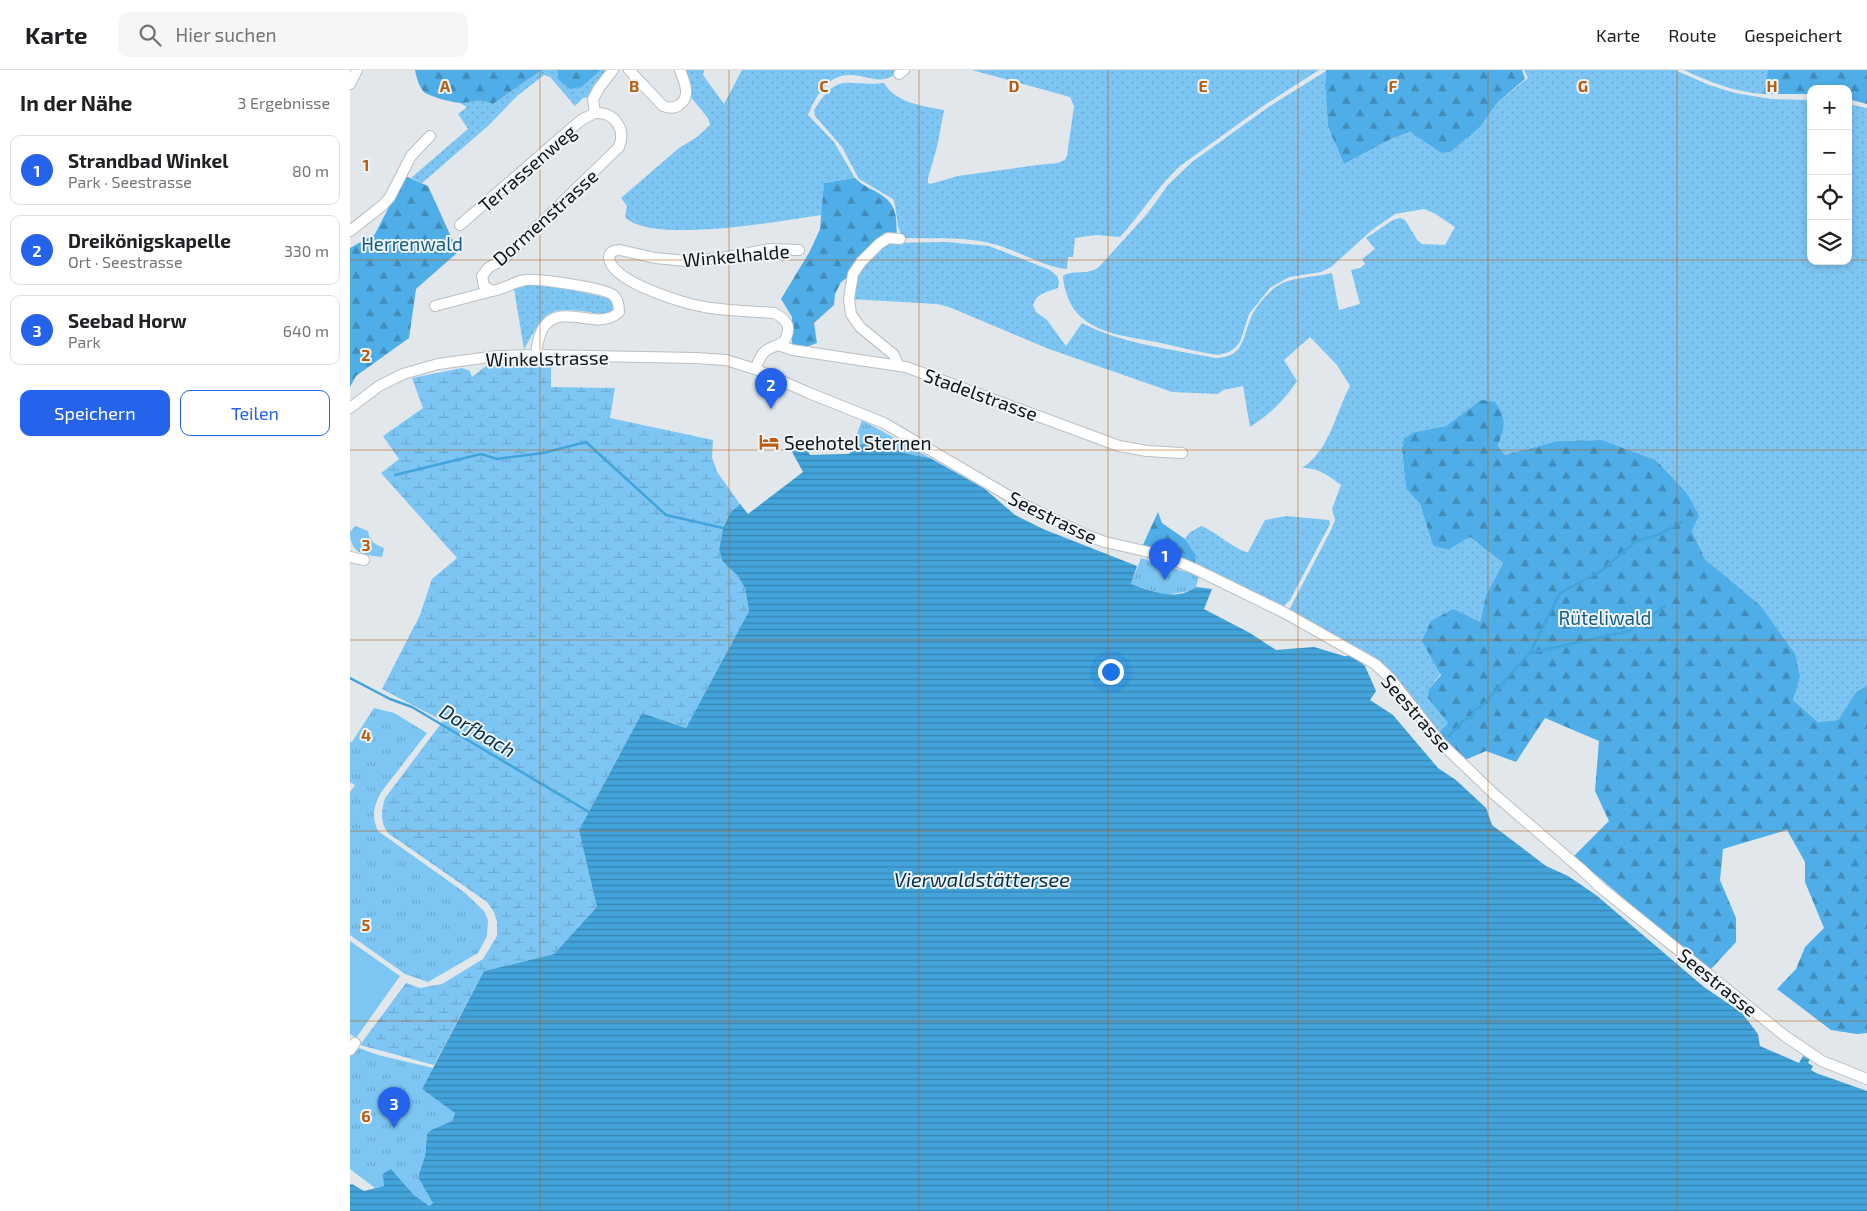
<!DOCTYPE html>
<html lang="de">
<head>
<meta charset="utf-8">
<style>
  :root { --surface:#fff; --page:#f6f6f6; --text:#202124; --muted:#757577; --line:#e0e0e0; --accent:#2563eb }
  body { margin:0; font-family:"Exo 2",sans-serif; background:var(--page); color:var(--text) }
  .controls { position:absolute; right:15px; top:15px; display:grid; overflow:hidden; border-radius:10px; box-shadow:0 2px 8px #0003 }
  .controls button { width:45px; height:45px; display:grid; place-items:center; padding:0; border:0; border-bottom:1px solid var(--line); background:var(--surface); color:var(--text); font:25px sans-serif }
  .you { position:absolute; left:760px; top:601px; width:18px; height:18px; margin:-12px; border:4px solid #fff; border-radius:50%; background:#1a73e8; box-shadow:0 0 0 8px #1a73e833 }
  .badge { display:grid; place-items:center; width:32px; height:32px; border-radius:50%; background:var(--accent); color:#fff; font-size:16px; font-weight:700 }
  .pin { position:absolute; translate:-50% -41px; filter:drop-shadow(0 1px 2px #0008) }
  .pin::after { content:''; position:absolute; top:26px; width:18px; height:15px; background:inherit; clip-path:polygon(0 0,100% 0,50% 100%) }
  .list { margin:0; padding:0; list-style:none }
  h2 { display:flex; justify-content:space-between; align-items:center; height:65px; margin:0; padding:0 20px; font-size:21px }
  h2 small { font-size:16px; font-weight:400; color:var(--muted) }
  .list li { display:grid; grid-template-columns:32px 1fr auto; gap:15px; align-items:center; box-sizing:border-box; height:70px; margin:0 10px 10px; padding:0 10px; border:1px solid var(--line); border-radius:10px }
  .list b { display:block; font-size:19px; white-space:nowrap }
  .list p { margin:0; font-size:16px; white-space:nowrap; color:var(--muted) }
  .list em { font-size:16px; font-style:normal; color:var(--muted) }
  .actions { display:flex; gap:10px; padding:15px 20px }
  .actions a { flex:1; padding:11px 0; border:1px solid var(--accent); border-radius:10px; text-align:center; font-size:18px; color:var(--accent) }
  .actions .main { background:var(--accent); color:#fff }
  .icon { flex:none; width:28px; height:28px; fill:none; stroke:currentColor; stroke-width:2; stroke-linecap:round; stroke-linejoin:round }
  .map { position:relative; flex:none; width:1517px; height:1141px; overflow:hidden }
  header { display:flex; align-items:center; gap:30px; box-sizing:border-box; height:70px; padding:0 25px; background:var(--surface); border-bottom:1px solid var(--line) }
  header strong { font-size:24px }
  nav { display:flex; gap:28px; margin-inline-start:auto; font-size:18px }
  .search { width:350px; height:45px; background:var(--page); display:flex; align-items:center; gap:12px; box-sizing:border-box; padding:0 18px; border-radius:10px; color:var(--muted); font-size:19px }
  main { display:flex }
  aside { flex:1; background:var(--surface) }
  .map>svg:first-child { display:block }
  .grass { fill:url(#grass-dots) }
  .forest { fill:url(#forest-firs) }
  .wetland { fill:url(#wetland-marsh) }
  .park { fill:url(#park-tufts) }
  .garden { fill:#7dc6f4 }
  .water { fill:url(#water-rules) }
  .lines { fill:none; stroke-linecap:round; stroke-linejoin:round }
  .stream { stroke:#43a3db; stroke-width:2.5 }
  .minor-casing { stroke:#babfc3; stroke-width:12 }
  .minor { stroke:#fff; stroke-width:10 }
  .grid { fill:none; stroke:#bb5d0f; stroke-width:1; stroke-opacity:0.55 }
  .labels { text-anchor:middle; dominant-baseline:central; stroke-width:4; stroke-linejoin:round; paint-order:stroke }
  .street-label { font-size:19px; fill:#111315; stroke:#eef4f8 }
  .park-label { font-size:19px; fill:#165d83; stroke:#eef4f8 }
  .poi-label { font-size:19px; fill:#111315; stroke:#eef4f8; text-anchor:start }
  .water-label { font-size:20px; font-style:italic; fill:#042f45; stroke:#eef4f8 }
  .grid-label { font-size:16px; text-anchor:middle; font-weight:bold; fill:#bb5d0f; stroke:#eef4f8; stroke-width:4; stroke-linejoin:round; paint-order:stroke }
</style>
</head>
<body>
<header>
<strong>Karte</strong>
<div class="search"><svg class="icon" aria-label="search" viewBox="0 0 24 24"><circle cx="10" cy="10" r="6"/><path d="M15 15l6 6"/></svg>Hier suchen</div>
<nav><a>Karte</a><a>Route</a><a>Gespeichert</a></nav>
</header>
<main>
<aside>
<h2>In der Nähe<small>3 Ergebnisse</small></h2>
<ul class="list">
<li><span class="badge">1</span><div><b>Strandbad Winkel</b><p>Park · Seestrasse</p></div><em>80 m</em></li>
<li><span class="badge">2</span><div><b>Dreikönigskapelle</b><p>Ort · Seestrasse</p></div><em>330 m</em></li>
<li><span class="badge">3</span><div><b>Seebad Horw</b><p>Park</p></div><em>640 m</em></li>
</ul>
<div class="actions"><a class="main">Speichern</a><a>Teilen</a></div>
</aside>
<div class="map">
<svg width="1517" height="1141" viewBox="0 0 1517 1141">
  <defs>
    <pattern id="grass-dots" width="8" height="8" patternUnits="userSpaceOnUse" patternTransform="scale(1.25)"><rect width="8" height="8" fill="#7dc6f4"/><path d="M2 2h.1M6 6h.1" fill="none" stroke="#6ba9d0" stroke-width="1.8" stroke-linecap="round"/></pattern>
    <pattern id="forest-firs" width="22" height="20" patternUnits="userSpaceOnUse" patternTransform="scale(1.25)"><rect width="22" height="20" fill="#4faee7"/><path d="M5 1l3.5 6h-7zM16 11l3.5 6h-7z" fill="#408cba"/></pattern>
    <pattern id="wetland-marsh" width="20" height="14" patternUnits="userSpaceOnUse" patternTransform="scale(1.25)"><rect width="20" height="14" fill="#7dc6f4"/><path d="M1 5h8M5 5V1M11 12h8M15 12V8" fill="none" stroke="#6ba9d0"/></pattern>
    <pattern id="park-tufts" width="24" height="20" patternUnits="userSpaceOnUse" patternTransform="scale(1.25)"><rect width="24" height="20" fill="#7dc6f4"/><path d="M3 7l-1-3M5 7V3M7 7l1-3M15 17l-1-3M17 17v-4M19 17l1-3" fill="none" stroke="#6ba9d0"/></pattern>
    <pattern id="water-rules" width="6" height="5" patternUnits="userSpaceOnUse" patternTransform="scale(1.25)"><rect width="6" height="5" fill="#43a3db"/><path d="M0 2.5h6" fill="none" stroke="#3784b0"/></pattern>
  </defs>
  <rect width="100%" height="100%" fill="#e1e7eb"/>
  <g class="grass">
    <path d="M 192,0 L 207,0 L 208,9 L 232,17 L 251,0 L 261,0 L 240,27 L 233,28 L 225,36 L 200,7 L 194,5 L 167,26 L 138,56 L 72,113 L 61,108 L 118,59 L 108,44 L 117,37 L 110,33 L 129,29 L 143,34 Z"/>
    <path d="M 332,0 L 354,0 L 353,5 L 374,34 L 392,0 L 552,0 C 528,18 522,5 499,5 C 477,5 465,28 458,45 L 484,72 L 505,108 L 474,113 L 472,145 C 434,150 301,175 275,147 L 277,136 L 271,128 L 329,78 L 347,67 L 360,55 L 358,48 L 339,25 Z"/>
    <path d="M 622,0 L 969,0 L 916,34 L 830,96 C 807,117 791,144 770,167 L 746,165 L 725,168 L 723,187 L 718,187 L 717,199 C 697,198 668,181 647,175 C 617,166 585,169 554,168 C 545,158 548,141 543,129 L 509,109 L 492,77 L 465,46 L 464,40 C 489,0 496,17 534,13 C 545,33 573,36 594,40 L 587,77 L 578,108 L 578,113 L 580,114 L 608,106 L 687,95 L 708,93 L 715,90 L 717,86 L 724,36 L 720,27 Z"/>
    <path d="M 1174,0 L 1325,0 L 1359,15 L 1385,23 L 1421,29 L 1461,30 L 1461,191 L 1498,191 L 1498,34 L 1517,38 L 1517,615 L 1505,623 L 1488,650 L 1468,652 L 1443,630 L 1449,607 L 1410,535 L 1355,489 L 1342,461 L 1336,422 L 1306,390 L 1252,370 L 1207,371 L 1155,385 L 1148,376 L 1152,364 L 1132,330 L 1096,356 L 1065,362 L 1054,368 L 1052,378 L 1056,419 L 1070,434 L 1083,476 L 1098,480 L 1120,467 L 1153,493 L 1136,525 L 1130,552 L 1079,619 L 1098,653 L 1088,663 L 1051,615 L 938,542 L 981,460 L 985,450 L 982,439 L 991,415 C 979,406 968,397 952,398 C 980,380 985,344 1000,316 L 987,295 L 960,267 L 934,290 L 947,311 C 933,332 921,343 900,357 L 893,316 L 873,320 L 868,324 L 822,322 L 699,279 L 599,237 L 587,234 L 500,229 L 503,209 L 534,173 L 597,172 L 639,176 L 700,200 L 707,206 L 709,212 L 708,218 C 697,222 687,223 683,235 L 686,242 L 697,250 L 716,276 L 732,253 C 772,274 821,279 865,288 C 893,287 892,271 900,250 C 904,239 914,227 923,219 C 939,206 963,208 982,203 L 989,240 L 1010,234 L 1001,200 L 1010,198 L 1015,194 L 1012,189 L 1025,179 L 1016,168 L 1043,150 L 1050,148 L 1055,150 L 1068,171 L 1072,174 L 1095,175 L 1105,157 L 1084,143 L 1074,139 L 1045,144 L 1022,160 L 981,197 L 971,202 L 939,207 L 920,218 L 899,244 L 890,272 L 886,277 L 879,282 L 868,285 C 848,282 830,277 811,273 C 777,266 729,264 717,225 C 715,219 713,212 713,206 C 723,199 737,206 749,197 L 797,144 L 818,115 L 842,92 L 920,36 L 976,1 L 975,16 L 978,57 L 994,94 L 1041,69 L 1060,62 L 1091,83 L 1130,57 L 1147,33 L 1178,8 Z"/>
    <path d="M 1334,0 L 1418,0 L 1413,24 C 1385,22 1359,12 1334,0 Z"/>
    <path d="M 180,214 L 216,219 L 259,228 C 264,236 267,239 257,245 C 241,243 209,234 196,246 C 187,254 181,268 174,279 L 164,219 Z"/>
    <path d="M 936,446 L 979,450 L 980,454 L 940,530 L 931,539 L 845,495 L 846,485 L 835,469 L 839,463 L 851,456 C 865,461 888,482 898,482 L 915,450 Z"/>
  </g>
  <g class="forest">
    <path d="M 65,0 L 192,0 L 143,34 C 127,28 128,31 112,33 C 105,33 80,27 74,22 C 69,17 66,6 65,0 Z"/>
    <path d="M 207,0 L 251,0 L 232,17 L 220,19 L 208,9 Z"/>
    <path d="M 976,0 L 1172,0 L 1175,9 L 1147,33 L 1130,57 L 1100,82 L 1091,83 L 1060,62 L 1041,69 L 994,94 L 978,57 L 975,16 Z"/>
    <path d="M 1418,0 L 1517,0 L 1517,34 L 1498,29 L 1498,19 L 1461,19 L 1461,24 L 1413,24 Z"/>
    <path d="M 55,106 L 78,116 L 108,182 L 66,219 L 59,268 L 6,306 L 0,317 L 0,178 L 25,164 Z"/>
    <path d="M 505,108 C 511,114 517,117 525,121 C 548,134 546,143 547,168 L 539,167 L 501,205 L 491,212 L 485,224 L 484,235 L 464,253 L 467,273 L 456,277 L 442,274 L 442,247 L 431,229 L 460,181 L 470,159 L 474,113 Z"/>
    <path d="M 1131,330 L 1145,332 C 1157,349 1155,356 1148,376 L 1155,385 L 1207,371 L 1252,370 L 1306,390 L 1336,422 L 1349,445 L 1342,461 L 1355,489 L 1410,535 L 1445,584 L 1450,607 L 1443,630 L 1468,652 L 1488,650 L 1505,623 L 1517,615 L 1517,963 L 1507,964 L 1481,960 L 1427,919 L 1446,899 L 1455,877 L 1474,858 L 1455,812 L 1455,792 L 1437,760 L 1373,779 L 1370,810 L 1386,848 L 1386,872 L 1361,899 L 1319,867 L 1224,786 L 1259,751 L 1245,721 L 1249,671 L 1195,648 L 1166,692 L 1136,681 L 1115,690 L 1088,663 L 1098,653 L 1078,628 L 1079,619 L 1091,605 L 1072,571 L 1081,551 L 1103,539 L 1130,552 L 1136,525 L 1153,493 L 1120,467 L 1098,480 L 1083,476 L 1070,434 L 1056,419 L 1052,378 L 1054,368 L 1065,362 L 1096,356 Z"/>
    <path d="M 808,442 L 812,453 L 835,469 L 846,485 L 845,495 L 792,477 Z"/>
  </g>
  <path class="wetland" d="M 201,294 L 201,317 L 265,318 L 260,348 L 363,370 L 362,387 L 367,402 L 390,434 L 380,443 L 373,458 L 369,480 L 373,492 L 387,505 L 395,518 L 399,541 L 336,658 L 292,643 L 229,760 L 248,837 L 204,884 L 134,901 L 84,995 L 10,975 L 56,913 L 70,918 L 92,914 L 133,889 L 147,866 L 147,852 L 144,842 L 137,832 L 38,763 C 30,751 31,742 35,728 L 93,651 L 32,619 L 70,545 L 82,509 L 107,488 L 31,403 L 49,389 L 33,366 L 73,338 L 62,308 L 112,298 L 120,301 L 122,307 L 136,296 Z"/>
  <g class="park">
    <path d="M 512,350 L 580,388 L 558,384 L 519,372 L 500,384 Z"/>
    <path d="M 5,456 L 18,461 C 19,471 26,475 34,478 L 32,487 C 13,485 0,483 0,462 Z"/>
    <path d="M 791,488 L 849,506 L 846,517 L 840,521 L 815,525 L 781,514 Z"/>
    <path d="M 24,638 L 44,643 L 77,663 L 32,721 C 24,734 21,747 28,761 L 114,822 L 134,841 L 138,850 L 137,866 L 128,883 L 78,912 L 55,904 L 0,865 L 0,722 L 5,715 L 0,712 L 0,672 L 2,672 Z"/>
    <path d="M 6,977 L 28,985 L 83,998 L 72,1019 L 105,1042 L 102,1051 L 81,1060 L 77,1064 L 75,1086 L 68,1107 L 83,1132 L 79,1137 L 64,1125 L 41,1099 L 35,1116 L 25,1118 L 0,1099 L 0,986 Z"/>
  </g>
  <path class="garden" d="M 0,871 L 50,906 L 6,968 L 0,964 Z"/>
  <path class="water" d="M 519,372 L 558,384 L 580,388 L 635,419 L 665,445 L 693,459 L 787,496 L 781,514 C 802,521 826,532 846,517 L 862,519 L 854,539 L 900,563 L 926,580 L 964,577 L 994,586 L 1003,586 L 1015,596 L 1026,621 L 1020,630 L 1043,645 L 1088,698 L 1106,710 L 1136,738 L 1142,755 L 1196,796 L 1218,806 L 1246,825 L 1354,917 L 1392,943 L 1408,964 L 1410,976 L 1449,993 L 1453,986 L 1460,989 L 1458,993 L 1463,996 L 1461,1000 L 1466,1003 L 1517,1021 L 1517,1141 L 0,1141 L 0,1115 L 2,1114 L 14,1121 L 34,1116 L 33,1104 L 41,1099 L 64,1125 L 79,1136 L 83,1133 L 68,1107 L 75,1086 L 77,1064 L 81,1060 L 102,1051 L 105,1043 L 72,1019 L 134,901 L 204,884 L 247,837 L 229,760 L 292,643 L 336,658 L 399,541 L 395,518 L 387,505 L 373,492 L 369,480 L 373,458 L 380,443 L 390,434 L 398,444 L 453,402 L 441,380 L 453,373 L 460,385 L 499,384 L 510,375 Z"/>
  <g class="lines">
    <g class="stream">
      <path d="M 45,405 L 131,384 L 147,389 L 193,383 L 236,372 L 316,445 L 373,458"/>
      <path d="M 1180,583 L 1279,561 L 1315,536"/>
      <path d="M 0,608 L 40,629 L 62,637 L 239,742"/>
      <path d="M 1099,666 L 1114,650 L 1122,647 L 1124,640 L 1133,635 L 1180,583 L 1210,523 L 1251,501 L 1286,471 L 1308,465 L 1332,452"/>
    </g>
    <defs>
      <g id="minor">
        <path d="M 279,0 L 313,36 C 319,38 324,39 329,35 C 342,26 334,12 330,0"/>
        <path d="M 549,4 L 554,0"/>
        <path d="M 0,14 L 7,0"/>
        <path d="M 245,43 L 243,29 L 249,18 L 263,0"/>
        <path d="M 110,155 L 224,56 L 233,49 L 245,43"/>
        <path d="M 0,161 L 33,135 L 40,127 L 61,86 L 80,66"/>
        <path d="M 85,236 L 142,221"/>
        <path d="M 428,275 L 443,280 L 556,297 L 769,376 L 797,381 L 832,383"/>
        <path d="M 186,285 C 187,275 188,267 193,258 C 212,230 247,263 269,242 C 269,236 268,229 263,225 C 254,218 187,208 175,210 C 164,212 154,219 142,221 L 134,216 L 132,206 L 138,198 L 154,189 L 269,77 C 276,59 265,42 245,43"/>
        <path d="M 548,295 L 544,285 L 510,257 L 501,244 L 499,229 L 503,204 L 511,192 L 529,174 L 538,168 L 550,169"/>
        <path d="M 405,299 C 415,276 414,282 434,272 C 442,257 438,250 424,243 C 401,241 377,241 355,237 C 335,234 261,212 259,188 C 259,182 264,180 270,180 L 305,188 L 337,191 L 372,188 L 420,179 L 449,180"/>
        <path d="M 0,338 L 29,316 L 53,304 L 88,294 L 147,286 L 186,285 L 346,288 L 376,290 L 405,299 L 459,323 L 534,353 L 671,433 L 736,465 L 755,472 L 812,485 L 845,499 L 935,543 L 1025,594 L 1040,608 L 1091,673 L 1144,724 L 1231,799 L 1250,817 L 1435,966 L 1472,991 L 1517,1009"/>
        <path d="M 0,487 L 14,490"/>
        <path d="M 0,980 L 5,973"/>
      </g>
    </defs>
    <use href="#minor" class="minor-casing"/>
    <use href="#minor" class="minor"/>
  </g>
  <path class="grid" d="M 190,0 L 190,1141M 379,0 L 379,1141M 569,0 L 569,1141M 758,0 L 758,1141M 948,0 L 948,1141M 1138,0 L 1138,1141M 1327,0 L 1327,1141M 0,190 L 1461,190M 1498,190 L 1517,190M 0,380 L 1517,380M 0,570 L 1517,570M 0,761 L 1517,761M 0,951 L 1517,951"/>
  <defs>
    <symbol id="hotel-bare" viewBox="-9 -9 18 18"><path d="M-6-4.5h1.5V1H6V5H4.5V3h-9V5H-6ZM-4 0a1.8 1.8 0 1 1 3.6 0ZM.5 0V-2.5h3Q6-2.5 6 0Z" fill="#bb5d0f" stroke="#eef4f8" stroke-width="2.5" paint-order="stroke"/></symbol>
  </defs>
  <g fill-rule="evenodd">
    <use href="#hotel-bare" x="405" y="358" width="28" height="28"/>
  </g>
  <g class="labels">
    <g class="street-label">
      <text transform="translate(177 98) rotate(-41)">Terrassenweg</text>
      <text transform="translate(195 147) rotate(-42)">Dormenstrasse</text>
      <text transform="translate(386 185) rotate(-5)">Winkelhalde</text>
      <text transform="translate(197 288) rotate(-1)">Winkelstrasse</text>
      <text transform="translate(631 324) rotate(20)">Stadelstrasse</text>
      <text transform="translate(703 447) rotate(26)">Seestrasse</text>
      <text transform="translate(1067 643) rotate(49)">Seestrasse</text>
      <text transform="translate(1368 912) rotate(39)">Seestrasse</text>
    </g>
    <g class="park-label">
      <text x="62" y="173">Herrenwald</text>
      <text x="1255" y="547">Rüteliwald</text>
    </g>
    <g class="poi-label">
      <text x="434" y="372">Seehotel Sternen</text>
    </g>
    <g class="water-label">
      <text transform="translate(128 660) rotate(31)">Dorfbach</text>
      <text x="632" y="809">Vierwaldstättersee</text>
    </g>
  </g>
  <g class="grid-label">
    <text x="95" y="22">A</text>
    <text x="284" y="22">B</text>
    <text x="474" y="22">C</text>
    <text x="664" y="22">D</text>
    <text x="853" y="22">E</text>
    <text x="1043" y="22">F</text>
    <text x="1233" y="22">G</text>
    <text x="1422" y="22">H</text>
    <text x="16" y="101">1</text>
    <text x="16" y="291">2</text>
    <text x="16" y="481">3</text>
    <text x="16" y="671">4</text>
    <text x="16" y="861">5</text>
    <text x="16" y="1052">6</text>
  </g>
</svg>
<div class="controls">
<button>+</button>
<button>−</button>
<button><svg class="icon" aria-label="locate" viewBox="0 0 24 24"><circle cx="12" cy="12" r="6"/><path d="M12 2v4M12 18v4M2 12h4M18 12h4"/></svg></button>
<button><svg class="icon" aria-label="layers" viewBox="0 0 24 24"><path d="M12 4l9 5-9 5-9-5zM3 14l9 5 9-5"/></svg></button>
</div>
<div class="you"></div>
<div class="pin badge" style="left:815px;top:510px">1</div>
<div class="pin badge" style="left:421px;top:339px">2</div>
<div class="pin badge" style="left:44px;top:1058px">3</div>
</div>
</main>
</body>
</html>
